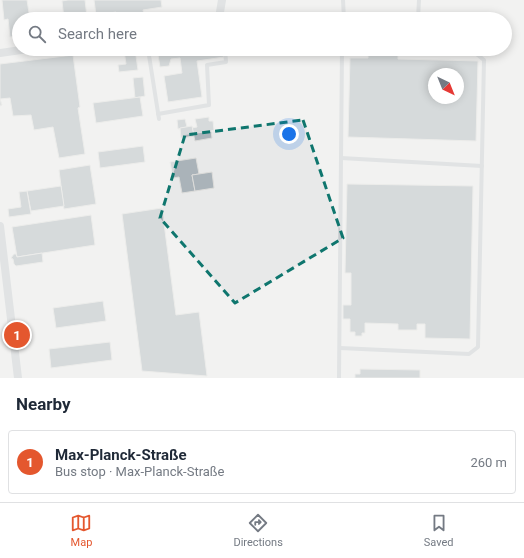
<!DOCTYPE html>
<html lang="en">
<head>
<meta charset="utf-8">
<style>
  :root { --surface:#fff; --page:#f2f2f3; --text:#1f2937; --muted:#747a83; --line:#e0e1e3; --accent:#e4572e }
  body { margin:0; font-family:Roboto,sans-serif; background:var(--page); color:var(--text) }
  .compass { position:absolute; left:428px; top:68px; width:36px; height:36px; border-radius:50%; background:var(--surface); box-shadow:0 2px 10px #0003; rotate:137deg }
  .you { position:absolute; left:289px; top:134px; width:14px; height:14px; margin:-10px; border:3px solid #fff; border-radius:50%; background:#1a73e8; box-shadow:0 0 0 6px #1a73e833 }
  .badge { display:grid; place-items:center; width:26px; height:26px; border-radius:50%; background:var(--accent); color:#fff; font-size:13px; font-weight:700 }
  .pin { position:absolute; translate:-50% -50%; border:2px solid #fff; box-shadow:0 1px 4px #0006 }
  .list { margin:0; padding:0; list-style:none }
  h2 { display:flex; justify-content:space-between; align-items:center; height:52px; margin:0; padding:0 16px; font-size:17px }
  h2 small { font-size:13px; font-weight:400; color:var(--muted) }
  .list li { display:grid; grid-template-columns:26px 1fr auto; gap:12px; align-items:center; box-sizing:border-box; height:64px; margin:0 8px 8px; padding:0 8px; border:1px solid var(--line); border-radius:4px }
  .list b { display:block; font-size:15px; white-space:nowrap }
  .list p { margin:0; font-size:13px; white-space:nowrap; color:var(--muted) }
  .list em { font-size:13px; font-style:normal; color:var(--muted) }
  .icon { flex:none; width:22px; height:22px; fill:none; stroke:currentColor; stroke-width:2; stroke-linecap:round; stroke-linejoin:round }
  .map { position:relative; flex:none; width:524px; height:378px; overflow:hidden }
  .search { position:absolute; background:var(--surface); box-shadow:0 2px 10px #0003; left:12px; right:12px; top:12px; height:44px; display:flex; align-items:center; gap:10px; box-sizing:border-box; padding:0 14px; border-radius:22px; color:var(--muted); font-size:15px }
  .sheet { height:124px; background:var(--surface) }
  nav { display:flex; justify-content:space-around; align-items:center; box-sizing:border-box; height:56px; border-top:1px solid var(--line); background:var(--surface); font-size:11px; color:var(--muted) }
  nav a { display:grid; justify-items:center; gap:2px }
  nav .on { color:var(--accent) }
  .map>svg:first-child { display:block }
  .built { fill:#e8e9e9; fill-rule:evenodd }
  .building { fill:#aab3b9; stroke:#dcdcda; fill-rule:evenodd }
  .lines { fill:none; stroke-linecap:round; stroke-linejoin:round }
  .lane { stroke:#c3c8cc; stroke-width:4 }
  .street { stroke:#c3c8cc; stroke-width:8 }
  .marked { fill:none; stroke:#0f766e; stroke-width:3; stroke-dasharray:8 5; stroke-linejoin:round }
</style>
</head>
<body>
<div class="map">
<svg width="524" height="378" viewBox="0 0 524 378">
  <rect width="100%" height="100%" fill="#fafaf8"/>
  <path class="built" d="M 0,0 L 524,0 L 524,378 L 0,378 ZM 19,19 L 505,19 L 505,49 L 19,49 ZM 434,74 L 458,74 L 458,98 L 434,98 Z"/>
  <g class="building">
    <path d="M 2,0 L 27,0 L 30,19 L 19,19 L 19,36 L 10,37 L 8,19 L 4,20 Z"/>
    <path d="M 68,0 L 85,0 L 87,17 L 64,19 L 62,1 Z"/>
    <path d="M 94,0 L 161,0 L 162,7 L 143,10 L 144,14 L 116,18 L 116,12 L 96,15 Z"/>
    <path d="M 135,49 L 138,70 L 119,72 L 118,65 L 126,64 L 124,50 Z"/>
    <path d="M 157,49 L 223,49 L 224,57 L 197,61 L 202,97 L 168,102 L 164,76 L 182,73 L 180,58 L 171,59 L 169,66 L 160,67 Z"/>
    <path d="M 368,50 L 398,51 L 398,59 L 478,61 L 476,141 L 348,137 L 350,58 L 368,58 ZM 434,74 L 458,74 L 458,98 L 434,98 Z"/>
    <path d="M 73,55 L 80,107 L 78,108 L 85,154 L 59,158 L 53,127 L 34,130 L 31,115 L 13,116 L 10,98 L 0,99 L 2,105 L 0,106 L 0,64 Z"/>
    <path d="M 143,77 L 145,96 L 135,98 L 133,78 Z"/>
    <path d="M 140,97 L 143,116 L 96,123 L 93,103 Z"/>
    <path d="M 209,117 L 209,121 L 213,121 L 214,130 L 211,131 L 212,138 L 195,141 L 192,128 L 197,127 L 195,119 Z"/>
    <path d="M 185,119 L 187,127 L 178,129 L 177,120 Z"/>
    <path d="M 192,126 L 194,136 L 181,138 L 180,128 Z"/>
    <path d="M 143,146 L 145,162 L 100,168 L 98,152 Z"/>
    <path d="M 196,158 L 199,174 L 192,175 L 195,191 L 182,193 L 179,177 L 173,178 L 170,162 Z"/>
    <path d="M 90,165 L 96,204 L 64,209 L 59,170 Z"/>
    <path d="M 212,172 L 214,188 L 195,191 L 192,175 Z"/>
    <path d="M 347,184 L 473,186 L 470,339 L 425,338 L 425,324 L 417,324 L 417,330 L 398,330 L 398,324 L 365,323 L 365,333 L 362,333 L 362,336 L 355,336 L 355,332 L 350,332 L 350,319 L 343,319 L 343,305 L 351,305 L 351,273 L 345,273 Z"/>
    <path d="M 61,186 L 64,206 L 31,211 L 27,191 Z"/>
    <path d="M 27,191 L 31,214 L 9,217 L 8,209 L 21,207 L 19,192 Z"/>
    <path d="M 162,208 L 176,315 L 199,312 L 207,376 L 142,371 L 122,214 Z"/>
    <path d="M 91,215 L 95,245 L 17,257 L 12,227 Z"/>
    <path d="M 42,253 L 43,262 L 16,266 L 14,264 L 13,259 L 11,258 L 14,254 L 16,254 L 17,257 Z"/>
    <path d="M 103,301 L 106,321 L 56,328 L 53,308 Z"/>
    <path d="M 110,342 L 112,360 L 51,368 L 49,349 Z"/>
    <path d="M 360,369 L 420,370 L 420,378 L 355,378 L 355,374 L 360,374 Z"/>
  </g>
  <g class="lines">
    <g class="lane">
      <path d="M 343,0 L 344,19"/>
      <path d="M 418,19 L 419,0"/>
      <path d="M 148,49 L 159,119"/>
      <path d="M 158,114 L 209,105 L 207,65 L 226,62 L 225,49"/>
      <path d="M 341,158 L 482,166"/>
      <path d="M 340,348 L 469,354 L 478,347 L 484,60 L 474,52 L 436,49"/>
      <path d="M 339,378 L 342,49"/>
    </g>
    <g class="street">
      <path d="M 214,19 L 219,18 L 222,0"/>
      <path d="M 0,53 L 28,49"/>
      <path d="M 0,226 L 18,378"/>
    </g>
  </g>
  <path d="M0 0H524V378H0ZM 303,120 L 343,238 L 235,303 L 160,218 L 185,135 Z" fill="#fafaf8" fill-opacity=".55" fill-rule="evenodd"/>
  <path class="marked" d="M 303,120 L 343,238 L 235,303 L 160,218 L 185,135 Z"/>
</svg>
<svg class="compass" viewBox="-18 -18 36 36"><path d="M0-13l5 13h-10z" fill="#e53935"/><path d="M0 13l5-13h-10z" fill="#747a83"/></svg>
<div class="you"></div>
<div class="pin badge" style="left:17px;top:335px">1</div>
<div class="search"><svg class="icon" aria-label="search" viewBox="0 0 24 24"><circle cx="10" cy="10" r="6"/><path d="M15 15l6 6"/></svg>Search here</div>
</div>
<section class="sheet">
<h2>Nearby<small></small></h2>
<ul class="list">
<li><span class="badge">1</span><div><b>Max-Planck-Straße</b><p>Bus stop · Max-Planck-Straße</p></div><em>260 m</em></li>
</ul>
</section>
<nav>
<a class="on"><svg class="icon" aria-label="map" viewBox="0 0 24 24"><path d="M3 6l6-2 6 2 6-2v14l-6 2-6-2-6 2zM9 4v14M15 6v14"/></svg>Map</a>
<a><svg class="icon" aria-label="directions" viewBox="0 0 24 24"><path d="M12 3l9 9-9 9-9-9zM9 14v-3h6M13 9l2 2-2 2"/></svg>Directions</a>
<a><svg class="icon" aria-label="saved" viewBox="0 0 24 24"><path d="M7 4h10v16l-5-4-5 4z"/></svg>Saved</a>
</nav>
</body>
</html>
